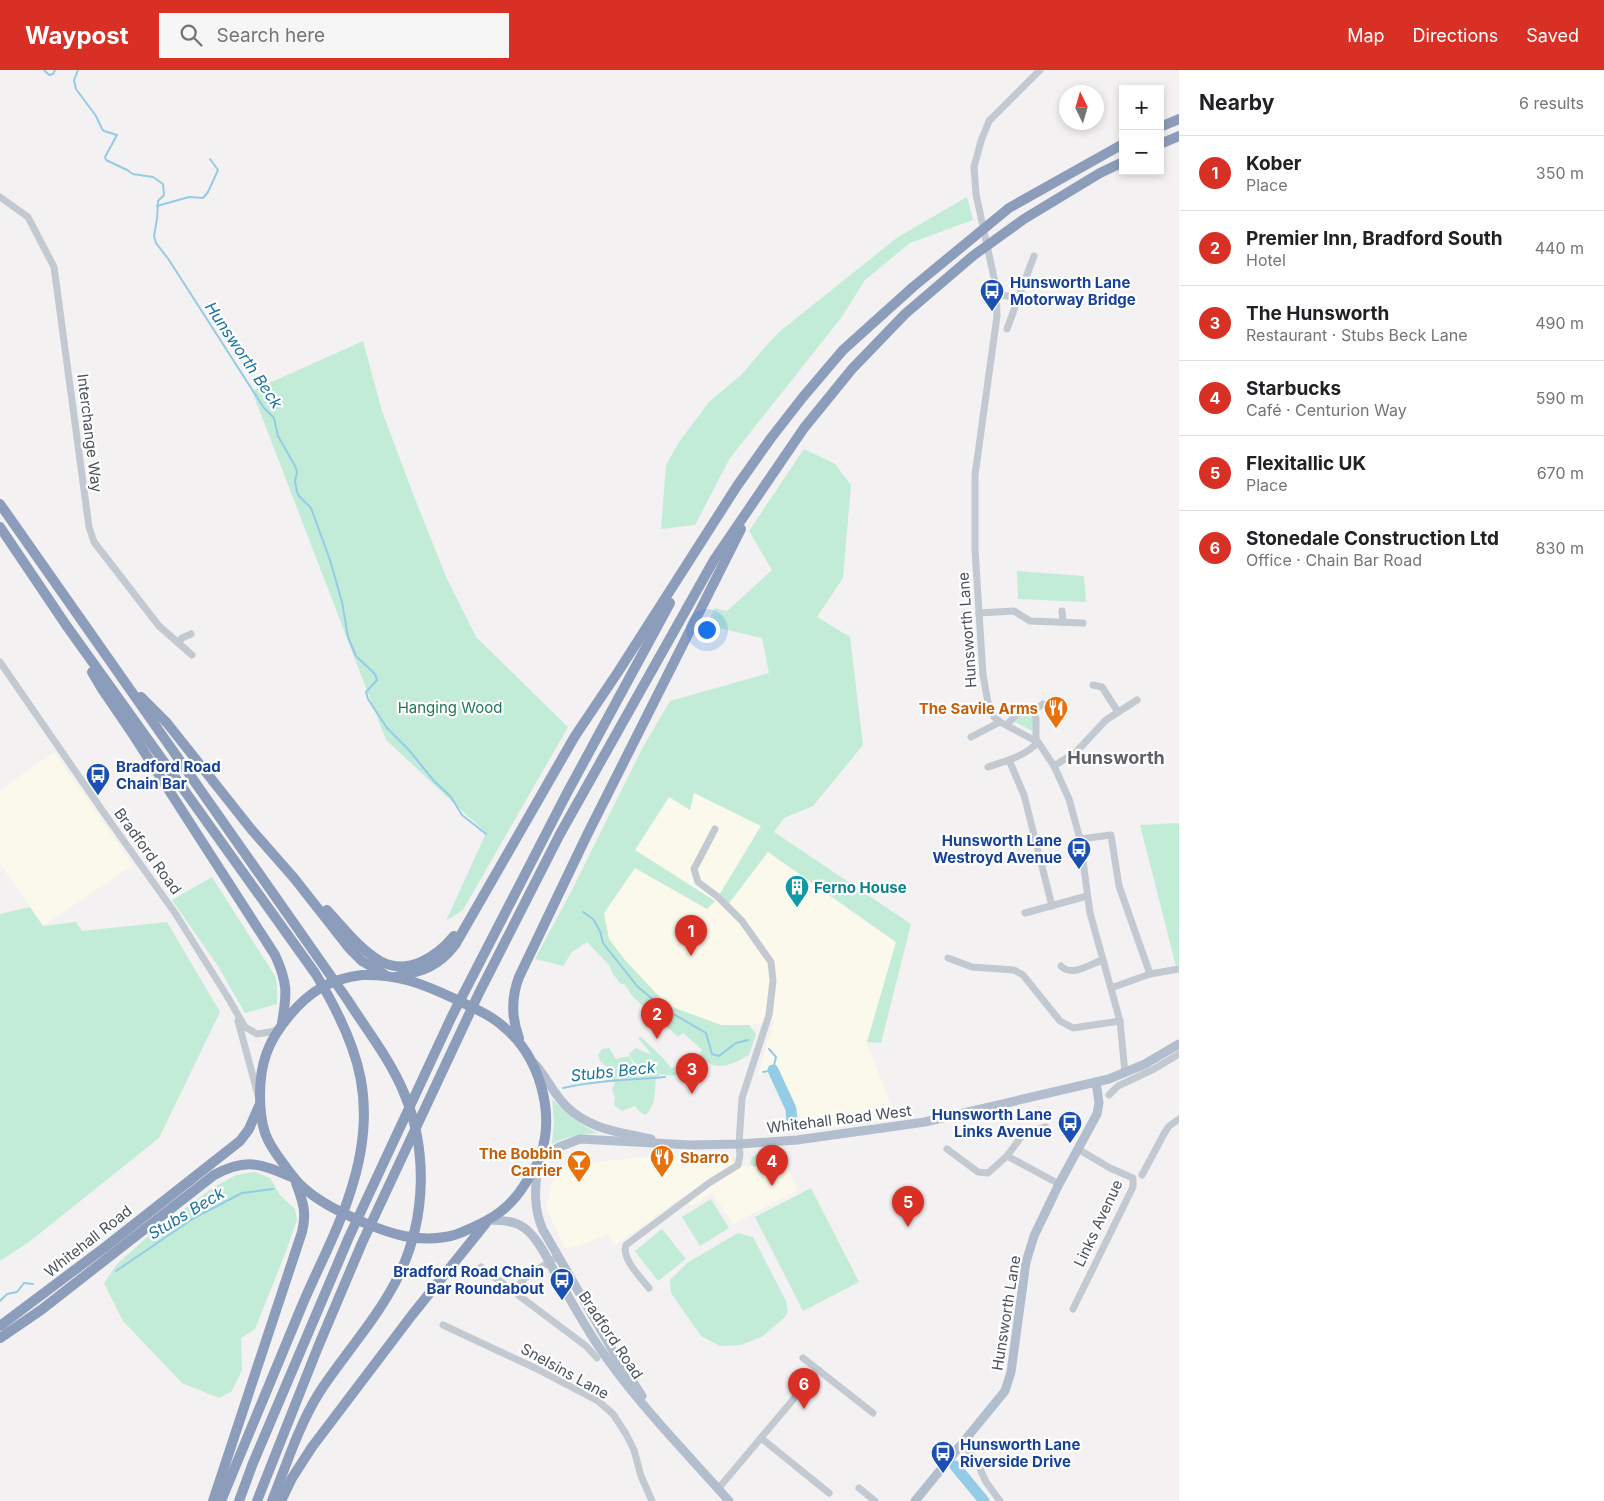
<!DOCTYPE html>
<html lang="en">
<head>
<meta charset="utf-8">
<style>
  :root { --surface:#fff; --page:#f6f6f6; --text:#202124; --muted:#757577; --line:#e0e0e0; --accent:#d93025 }
  body { margin:0; font-family:Inter,sans-serif; background:var(--page); color:var(--text) }
  .controls { position:absolute; right:15px; top:15px; display:grid; overflow:hidden; border-radius:0px; box-shadow:0 2px 8px #0003 }
  .controls button { width:45px; height:45px; display:grid; place-items:center; padding:0; border:0; border-bottom:1px solid var(--line); background:var(--surface); color:var(--text); font:25px sans-serif }
  .compass { position:absolute; left:1059px; top:15px; width:45px; height:45px; border-radius:50%; background:var(--surface); box-shadow:0 2px 8px #0003; rotate:355deg }
  .you { position:absolute; left:706px; top:559px; width:18px; height:18px; margin:-12px; border:4px solid #fff; border-radius:50%; background:#1a73e8; box-shadow:0 0 0 8px #1a73e833 }
  .badge { display:grid; place-items:center; width:32px; height:32px; border-radius:50%; background:var(--accent); color:#fff; font-size:16px; font-weight:700 }
  .pin { position:absolute; translate:-50% -41px; filter:drop-shadow(0 1px 2px #0008) }
  .pin::after { content:''; position:absolute; top:26px; width:18px; height:15px; background:inherit; clip-path:polygon(0 0,100% 0,50% 100%) }
  .list { margin:0; padding:0; list-style:none }
  h2 { display:flex; justify-content:space-between; align-items:center; height:65px; margin:0; padding:0 20px; font-size:21px }
  h2 small { font-size:16px; font-weight:400; color:var(--muted) }
  .list li { display:grid; grid-template-columns:32px 1fr auto; gap:15px; align-items:center; box-sizing:border-box; height:75px; padding:0 20px; border-top:1px solid var(--line) }
  .list b { display:block; font-size:19px; white-space:nowrap }
  .list p { margin:0; font-size:16px; white-space:nowrap; color:var(--muted) }
  .list em { font-size:16px; font-style:normal; color:var(--muted) }
  .icon { flex:none; width:28px; height:28px; fill:none; stroke:currentColor; stroke-width:2; stroke-linecap:round; stroke-linejoin:round }
  .map { position:relative; flex:none; width:1179px; height:1431px; overflow:hidden }
  header { display:flex; align-items:center; gap:30px; box-sizing:border-box; height:70px; padding:0 25px; background:var(--accent); color:#fff }
  header strong { font-size:24px }
  nav { display:flex; gap:28px; margin-inline-start:auto; font-size:18px }
  .search { width:350px; height:45px; background:var(--page); display:flex; align-items:center; gap:12px; box-sizing:border-box; padding:0 18px; border-radius:0px; color:var(--muted); font-size:19px }
  main { display:flex }
  aside { flex:1; background:var(--surface) }
  .map>svg:first-child { display:block }
  .commercial { fill:#fbf9ec }
  .green { fill:#c3ecd8 }
  .lines { fill:none; stroke-linecap:round; stroke-linejoin:round }
  .stream { stroke:#94cbe6; stroke-width:2 }
  .river { stroke:#94cbe6; stroke-width:11 }
  .minor { stroke:#c2c9d1; stroke-width:7 }
  .major { stroke:#b2bdcd; stroke-width:9 }
  .highway { stroke:#8c9dbb; stroke-width:10 }
  .labels { text-anchor:middle; dominant-baseline:central; stroke-width:4.5; stroke-linejoin:round; paint-order:stroke }
  .transit-label { font-size:15px; font-weight:bold; fill:#164399; stroke:#fff; text-anchor:start }
  .street-label { font-size:15px; fill:#4a515c; stroke:#fff }
  .park-label { font-size:15px; fill:#1f7957; stroke:#fff }
  .food-label { font-size:15px; font-weight:bold; fill:#c56008; stroke:#fff; text-anchor:end }
  .culture-label { font-size:15px; font-weight:bold; fill:#0d838f; stroke:#fff; text-anchor:start }
  .water-label { font-size:16px; font-style:italic; fill:#1874a1; stroke:#fff }
  .quarter-label { font-size:18px; font-weight:bold; fill:#5d6065; stroke:#fff }
</style>
</head>
<body>
<header>
<strong>Waypost</strong>
<div class="search"><svg class="icon" aria-label="search" viewBox="0 0 24 24"><circle cx="10" cy="10" r="6"/><path d="M15 15l6 6"/></svg>Search here</div>
<nav><a>Map</a><a>Directions</a><a>Saved</a></nav>
</header>
<main>
<div class="map">
<svg width="1179" height="1431" viewBox="0 0 1179 1431">
  <rect width="100%" height="100%" fill="#f3f1f1"/>
  <g class="commercial">
    <path d="M 54,682 L 133,795 L 43,856 L 0,794 L 0,720 Z"/>
    <path d="M 694,722 L 761,755 L 718,827 L 727,836 L 767,781 L 896,873 L 867,972 L 896,1049 L 807,1060 L 777,1003 L 758,1004 L 774,951 L 749,955 L 721,955 L 667,935 L 625,890 L 609,869 L 604,843 L 635,798 L 707,839 L 714,831 L 635,780 L 670,727 Z"/>
    <path d="M 780,1083 L 798,1120 L 733,1154 L 712,1123 L 691,1137 L 683,1126 L 615,1176 L 607,1164 L 578,1176 L 565,1179 L 546,1137 L 551,1115 L 563,1096 L 642,1087 L 707,1084 L 748,1097 Z"/>
  </g>
  <g class="green">
    <path d="M 967,127 L 973,150 L 910,173 L 865,210 L 841,248 L 730,388 L 695,455 L 661,459 L 666,395 L 679,372 L 709,332 L 741,305 L 766,276 L 779,262 L 898,167 Z"/>
    <path d="M 363,271 L 382,341 L 415,429 L 447,509 L 476,567 L 568,657 L 463,840 L 446,851 L 486,763 L 386,670 L 252,321 Z"/>
    <path d="M 804,379 L 835,394 L 851,415 L 843,508 L 817,547 L 850,567 L 863,675 L 813,736 L 784,748 L 774,762 L 911,854 L 881,973 L 867,972 L 896,872 L 768,782 L 727,836 L 718,827 L 761,756 L 694,723 L 690,740 L 669,727 L 635,780 L 715,831 L 707,839 L 635,798 L 604,843 L 609,869 L 625,890 L 667,935 L 721,955 L 749,955 L 756,964 L 749,985 C 738,991 722,1001 708,993 C 705,991 702,987 700,984 L 702,980 L 683,963 L 678,967 L 633,927 L 625,915 L 620,913 L 613,904 L 609,895 L 587,872 L 572,882 L 563,896 L 535,889 L 572,820 L 643,677 L 670,631 L 769,603 L 762,568 L 706,555 L 715,538 L 727,541 L 772,500 L 749,461 Z"/>
    <path d="M 1017,501 L 1084,506 L 1086,532 L 1018,529 Z"/>
    <path d="M 1026,644 C 1035,647 1033,654 1034,662 L 1013,651 Z"/>
    <path d="M 1179,753 L 1179,895 L 1176,896 L 1140,755 Z"/>
    <path d="M 212,807 L 275,906 L 277,915 L 277,934 L 245,943 L 218,896 L 172,830 Z"/>
    <path d="M 30,837 L 43,856 L 76,852 L 82,861 L 167,852 L 220,942 L 159,1068 L 29,1172 L 0,1191 L 0,844 Z"/>
    <path d="M 641,967 L 663,988 L 670,997 L 673,998 L 682,992 L 688,992 L 692,995 L 691,1000 C 678,1005 674,1007 661,1004 L 656,1007 C 654,1024 657,1031 646,1045 L 640,1042 L 635,1036 L 622,1041 L 614,1035 L 615,1027 L 612,1020 L 615,1012 L 606,1011 L 603,1004 L 608,998 L 600,991 L 598,985 L 602,979 L 609,978 L 616,989 L 629,986 L 635,998 L 636,1005 L 639,1007 L 638,1000 L 643,996 C 635,995 632,991 629,984 L 636,978 L 652,985 L 638,968 Z"/>
    <path d="M 552,1029 C 566,1043 580,1055 597,1063 C 581,1065 567,1066 552,1074 L 554,1051 Z"/>
    <path d="M 765,1079 L 774,1079 L 779,1089 L 774,1091 L 772,1088 L 754,1097 L 750,1094 L 752,1087 Z"/>
    <path d="M 255,1102 L 270,1108 L 280,1125 L 295,1139 L 297,1150 L 285,1184 L 255,1259 L 241,1268 L 242,1300 L 232,1321 L 219,1328 L 182,1313 L 123,1251 L 104,1213 L 117,1194 L 153,1162 L 214,1117 L 236,1105 Z"/>
    <path d="M 811,1118 L 859,1212 L 803,1241 L 755,1147 Z"/>
    <path d="M 711,1129 L 729,1158 L 700,1176 L 682,1147 Z"/>
    <path d="M 662,1159 L 686,1189 L 658,1211 L 635,1181 Z"/>
    <path d="M 738,1163 L 753,1167 L 786,1231 L 788,1242 L 784,1248 L 763,1266 L 741,1275 L 720,1276 L 701,1266 L 671,1223 L 670,1210 L 687,1193 Z"/>
  </g>
  <g class="lines">
    <g class="stream">
      <path d="M 44,0 L 49,5 L 53,4 L 55,0"/>
      <path d="M 78,0 L 74,10 L 76,19 L 96,46 L 102,59 L 104,61 L 117,65 L 105,87 L 106,90 L 127,100 L 133,104 L 153,107 L 163,114 L 164,125 L 158,131 L 157,149 L 154,166 L 156,173 L 169,190 L 264,338 L 274,348 L 278,366 L 295,396 L 297,402 L 295,411 L 297,422 L 299,426 L 311,438 L 330,490 L 342,532 L 348,567 L 356,586 L 375,604 L 377,610 L 366,622 L 368,629 L 387,658 L 409,680 L 434,711 L 451,727 L 462,745 L 486,764"/>
      <path d="M 157,136 L 189,127 L 203,128 L 208,122 L 218,100 L 210,89"/>
      <path d="M 583,842 L 593,849 L 600,861 L 603,873 L 637,916 L 663,938 L 706,963 L 712,984 L 719,986 L 736,973 L 748,970"/>
      <path d="M 763,1002 L 773,1000 L 776,987 L 769,979"/>
      <path d="M 563,1018 C 597,1010 631,1010 665,1007"/>
      <path d="M 116,1201 L 194,1148 L 242,1123 L 273,1119"/>
      <path d="M 0,1231 L 7,1224 L 17,1222 L 24,1213 L 33,1214"/>
    </g>
    <g class="river">
      <path d="M 773,1000 L 791,1039 L 792,1053"/>
      <path d="M 955,1396 L 984,1431"/>
    </g>
    <g class="minor">
      <path d="M 1040,0 L 989,51 L 981,71 L 974,97 L 976,124 L 996,217 L 997,246 L 975,405 L 975,479 L 983,605 L 989,638 L 994,647 L 1000,652 L 1038,672 L 1054,696 L 1069,729 L 1080,769 L 1090,843 L 1120,951 L 1125,1003"/>
      <path d="M 0,127 L 28,147 L 54,197 L 89,457 L 94,472 L 159,556 L 192,585"/>
      <path d="M 996,224 L 1019,228"/>
      <path d="M 1007,259 L 1034,186"/>
      <path d="M 1062,541 L 1063,552"/>
      <path d="M 979,543 L 1014,541 L 1030,551 L 1083,553"/>
      <path d="M 178,573 L 182,568 L 191,564"/>
      <path d="M 0,592 L 104,743 L 175,843 L 227,926 L 245,957 L 257,964 L 270,962 L 279,959"/>
      <path d="M 1093,615 L 1102,617 L 1118,642"/>
      <path d="M 1033,641 L 1043,634"/>
      <path d="M 1007,655 C 1014,646 1020,640 1033,641 L 1036,649 L 1036,671"/>
      <path d="M 971,667 L 1000,652"/>
      <path d="M 1009,690 L 1024,725 L 1052,836"/>
      <path d="M 1054,696 L 1076,682 L 1106,650 L 1137,630"/>
      <path d="M 988,697 C 1005,691 1026,686 1038,672"/>
      <path d="M 1080,769 L 1111,765 L 1119,816 L 1150,904"/>
      <path d="M 1025,843 L 1087,826"/>
      <path d="M 948,888 L 972,897 L 1014,900 L 1023,905 L 1060,951 L 1073,958 L 1120,951"/>
      <path d="M 1061,896 C 1072,908 1091,893 1103,890"/>
      <path d="M 1111,918 L 1150,904 L 1179,899"/>
      <path d="M 238,951 L 258,1025"/>
      <path d="M 1109,1025 L 1118,1016 L 1154,999 L 1179,984"/>
      <path d="M 947,1079 L 978,1102 L 988,1103 L 1007,1086 L 1024,1063 L 1046,1057"/>
      <path d="M 1007,1086 L 1059,1114"/>
      <path d="M 1142,1105 L 1165,1062 L 1169,1056 L 1179,1049"/>
      <path d="M 481,1197 L 586,1276 L 597,1288"/>
      <path d="M 649,1218 C 641,1208 621,1188 626,1175 L 709,1113 L 738,1095 L 740,1085 L 739,1074 L 742,1028 L 769,945 L 773,911 L 771,892 L 742,851 L 718,827 L 698,812 L 694,799 L 715,759"/>
      <path d="M 513,1222 L 525,1208 L 558,1186"/>
      <path d="M 1073,1239 L 1133,1117 L 1133,1108 L 1110,1098 L 1078,1079"/>
      <path d="M 443,1255 L 535,1298 L 598,1331 L 613,1344 L 626,1364 L 634,1380 L 641,1406 L 652,1431"/>
      <path d="M 803,1288 L 873,1343"/>
      <path d="M 761,1368 L 829,1423"/>
      <path d="M 963,1374 L 978,1394 L 986,1412 L 1000,1431"/>
      <path d="M 859,1418 L 875,1431"/>
      <path d="M 718,1419 L 818,1300"/>
    </g>
    <g class="major">
      <path d="M 534,993 C 546,1006 553,1023 566,1036 C 590,1060 620,1062 651,1069"/>
      <path d="M 539,1090 L 559,1077 L 580,1069 L 691,1075 L 739,1074 L 797,1070 L 925,1052 L 1109,1009 L 1145,994 L 1179,974"/>
      <path d="M 538,1095 C 535,1118 533,1138 543,1160 L 613,1281 L 642,1326"/>
      <path d="M 489,1150 C 503,1150 518,1151 528,1161 C 539,1171 546,1186 553,1199 C 567,1224 581,1250 597,1274 C 635,1331 684,1380 729,1431"/>
      <path d="M 915,1431 L 1005,1321 L 1011,1302 L 1026,1192 L 1034,1166 L 1059,1114 L 1097,1044 L 1099,1033 L 1096,1012"/>
    </g>
    <g class="highway">
      <path d="M 1160,57 L 1179,49"/>
      <path d="M 1160,74 L 1179,66"/>
      <path d="M 0,434 L 347,929 C 366,959 390,989 404,1023 C 428,1080 426,1147 400,1203 C 379,1247 345,1283 319,1323 C 299,1355 286,1396 272,1431"/>
      <path d="M 0,457 L 66,555 L 315,903 C 361,978 379,1036 350,1123 C 338,1162 317,1199 301,1238 C 274,1302 248,1367 221,1431"/>
      <path d="M 92,602 L 102,619 L 134,666 L 275,885 C 288,913 287,924 282,953"/>
      <path d="M 141,627 L 167,653 L 251,759 L 294,808 L 349,878 L 362,891 L 384,904"/>
      <path d="M 327,840 C 343,858 360,879 380,891 C 407,906 437,887 454,866"/>
      <path d="M 362,905 C 397,904 421,913 453,928 C 471,937 490,944 505,958 C 539,987 555,1041 541,1084 C 538,1095 531,1104 525,1114 C 511,1137 493,1149 469,1159 C 461,1163 453,1166 445,1167 C 416,1172 391,1164 365,1153 C 345,1144 322,1134 305,1119 C 296,1112 290,1103 283,1093 C 276,1084 269,1074 265,1063 C 261,1051 260,1038 260,1025 C 260,993 268,971 289,946 C 309,922 329,909 362,905 Z"/>
      <path d="M 396,907 C 423,901 438,897 455,875 L 575,666 L 618,602 L 737,416 L 771,368 L 803,327 L 843,280 L 913,217 L 1009,138 L 1123,74"/>
      <path d="M 519,968 C 511,947 511,928 519,907 L 587,765 L 741,459"/>
      <path d="M 0,1256 L 104,1178 L 240,1071 L 249,1059 L 259,1036"/>
      <path d="M 0,1268 L 41,1240 L 214,1105 C 247,1087 261,1094 294,1108"/>
      <path d="M 213,1431 L 302,1162 C 307,1142 303,1132 296,1113"/>
      <path d="M 239,1431 L 253,1393 L 349,1167 L 452,946 L 567,723 L 670,533"/>
      <path d="M 257,1431 L 318,1277 L 362,1173 L 479,923 L 560,764 L 714,490 L 804,358 L 852,299 L 905,244 L 974,185 L 1024,149 L 1100,103 L 1123,92"/>
      <path d="M 281,1431 L 292,1408 L 312,1377 L 412,1245 L 486,1153"/>
    </g>
  </g>
  <defs>
    <symbol id="bus-pin" viewBox="-11 -11 22 30"><path d="M0 17L-7.5 6A9.5 9.5 0 1 1 7.5 6Z" fill="#1a4fb4" stroke="#fff"/><path d="M-5-6H5V4H4V6H2V4H-2V6H-4V4H-5ZM-3.5-4V0h7V-4ZM-3.5 1.2v1.5H-2V1.2ZM2 1.2v1.5H3.5V1.2Z" fill="#fff"/></symbol>
    <symbol id="restaurant-pin" viewBox="-11 -11 22 30"><path d="M0 17L-7.5 6A9.5 9.5 0 1 1 7.5 6Z" fill="#e8710a" stroke="#fff"/><path d="M-5-6h1v4h1v-4h1v4h1v-4h1v5L-1.5 .5V6h-2V.5L-5-1ZM5-6V6H3V1.5H1.5Q1.5-4 5-6Z" fill="#fff"/></symbol>
    <symbol id="building-pin" viewBox="-11 -11 22 30"><path d="M0 17L-7.5 6A9.5 9.5 0 1 1 7.5 6Z" fill="#0f9aa8" stroke="#fff"/><path d="M-4-6H4V6H1V3H-1V6H-4ZM-2.5-4.3h1.7v1.8h-1.7ZM.8-4.3h1.7v1.8H.8ZM-2.5-1h1.7V.8h-1.7ZM.8-1h1.7V.8H.8Z" fill="#fff"/></symbol>
    <symbol id="bar-pin" viewBox="-11 -11 22 30"><path d="M0 17L-7.5 6A9.5 9.5 0 1 1 7.5 6Z" fill="#e8710a" stroke="#fff"/><path d="M-6-5H6L.8 .8V4.5H3.5V6h-7V4.5H-.8V.8Z" fill="#fff"/></symbol>
  </defs>
  <g fill-rule="evenodd">
    <use href="#bus-pin" x="978" y="207" width="28" height="38"/>
    <use href="#restaurant-pin" x="1042" y="624" width="28" height="38"/>
    <use href="#bus-pin" x="84" y="691" width="28" height="38"/>
    <use href="#bus-pin" x="1065" y="765" width="28" height="38"/>
    <use href="#building-pin" x="783" y="803" width="28" height="38"/>
    <use href="#bus-pin" x="1056" y="1039" width="28" height="38"/>
    <use href="#restaurant-pin" x="648" y="1073" width="28" height="38"/>
    <use href="#bar-pin" x="565" y="1078" width="28" height="38"/>
    <use href="#bus-pin" x="548" y="1196" width="28" height="38"/>
    <use href="#bus-pin" x="929" y="1369" width="28" height="38"/>
  </g>
  <g class="labels">
    <g class="transit-label">
      <text x="1010" y="212">Hunsworth Lane<tspan x="1010" dy="17">Motorway Bridge</tspan></text>
      <text x="116" y="696">Bradford Road<tspan x="116" dy="17">Chain Bar</tspan></text>
      <text x="1062" y="770" text-anchor="end">Hunsworth Lane<tspan x="1062" dy="17">Westroyd Avenue</tspan></text>
      <text x="1052" y="1044" text-anchor="end">Hunsworth Lane<tspan x="1052" dy="17">Links Avenue</tspan></text>
      <text x="544" y="1201" text-anchor="end">Bradford Road Chain<tspan x="544" dy="17">Bar Roundabout</tspan></text>
      <text x="960" y="1374">Hunsworth Lane<tspan x="960" dy="17">Riverside Drive</tspan></text>
    </g>
    <g class="street-label">
      <text transform="translate(90 363) rotate(83)">Interchange Way</text>
      <text transform="translate(967 560) rotate(-94)">Hunsworth Lane</text>
      <text transform="translate(148 781) rotate(54)">Bradford Road</text>
      <text transform="translate(839 1049) rotate(-7)">Whitehall Road West</text>
      <text transform="translate(1098 1153) rotate(-65)">Links Avenue</text>
      <text transform="translate(88 1171) rotate(-38)">Whitehall Road</text>
      <text transform="translate(1006 1243) rotate(-81)">Hunsworth Lane</text>
      <text transform="translate(611 1265) rotate(56)">Bradford Road</text>
      <text transform="translate(565 1301) rotate(29)">Snelsins Lane</text>
    </g>
    <g class="park-label">
      <text x="450" y="637">Hanging Wood</text>
    </g>
    <g class="food-label">
      <text x="1038" y="638">The Savile Arms</text>
      <text x="562" y="1083">The Bobbin<tspan x="562" dy="17">Carrier</tspan></text>
      <text x="680" y="1087" text-anchor="start">Sbarro</text>
    </g>
    <g class="culture-label">
      <text x="814" y="817">Ferno House</text>
    </g>
    <g class="water-label">
      <text transform="translate(244 285) rotate(56)">Hunsworth Beck</text>
      <text transform="translate(613 1001) rotate(-6)">Stubs Beck</text>
      <text transform="translate(186 1143) rotate(-31)">Stubs Beck</text>
    </g>
    <g class="quarter-label">
      <text x="1116" y="687">Hunsworth</text>
    </g>
  </g>
</svg>
<div class="controls">
<button>+</button>
<button>−</button>
</div>
<svg class="compass" viewBox="-18 -18 36 36"><path d="M0-13l5 13h-10z" fill="#e53935"/><path d="M0 13l5-13h-10z" fill="#757577"/></svg>
<div class="you"></div>
<div class="pin badge" style="left:691px;top:886px">1</div>
<div class="pin badge" style="left:657px;top:969px">2</div>
<div class="pin badge" style="left:692px;top:1024px">3</div>
<div class="pin badge" style="left:772px;top:1116px">4</div>
<div class="pin badge" style="left:908px;top:1157px">5</div>
<div class="pin badge" style="left:804px;top:1339px">6</div>
</div>
<aside>
<h2>Nearby<small>6 results</small></h2>
<ul class="list">
<li><span class="badge">1</span><div><b>Kober</b><p>Place</p></div><em>350 m</em></li>
<li><span class="badge">2</span><div><b>Premier Inn, Bradford South</b><p>Hotel</p></div><em>440 m</em></li>
<li><span class="badge">3</span><div><b>The Hunsworth</b><p>Restaurant · Stubs Beck Lane</p></div><em>490 m</em></li>
<li><span class="badge">4</span><div><b>Starbucks</b><p>Café · Centurion Way</p></div><em>590 m</em></li>
<li><span class="badge">5</span><div><b>Flexitallic UK</b><p>Place</p></div><em>670 m</em></li>
<li><span class="badge">6</span><div><b>Stonedale Construction Ltd</b><p>Office · Chain Bar Road</p></div><em>830 m</em></li>
</ul>
</aside>
</main>
</body>
</html>
